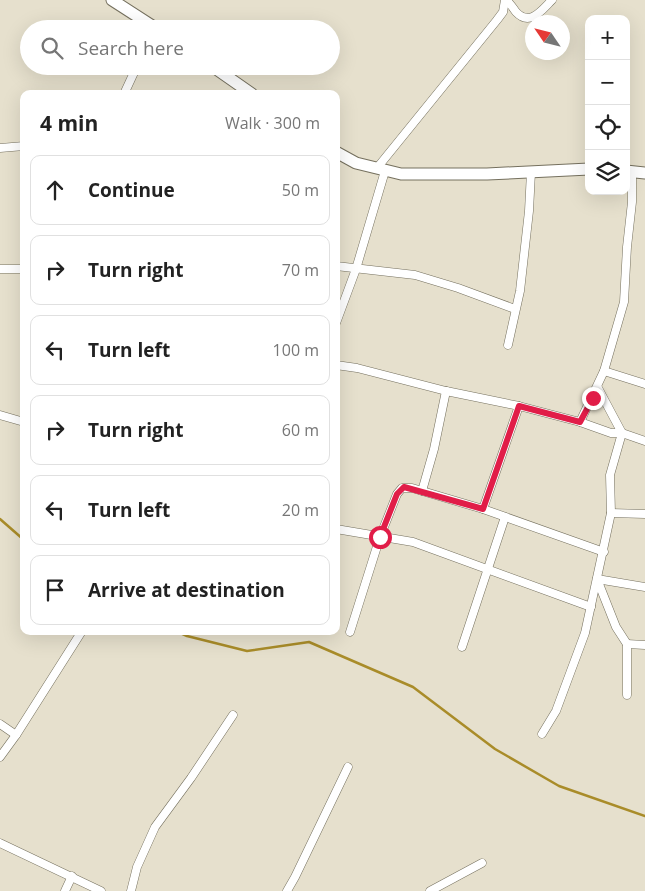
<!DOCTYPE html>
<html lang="en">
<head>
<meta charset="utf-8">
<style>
  :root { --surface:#fff; --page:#f6f6f6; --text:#222; --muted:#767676; --line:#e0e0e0 }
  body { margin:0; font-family:"Open Sans",sans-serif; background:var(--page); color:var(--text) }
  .controls { position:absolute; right:15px; top:15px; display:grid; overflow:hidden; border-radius:10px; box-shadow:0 5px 20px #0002 }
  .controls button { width:45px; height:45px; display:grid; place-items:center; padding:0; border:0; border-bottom:1px solid var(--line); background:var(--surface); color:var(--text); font:25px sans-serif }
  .compass { position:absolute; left:525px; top:15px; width:45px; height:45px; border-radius:50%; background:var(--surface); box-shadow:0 5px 20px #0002; rotate:305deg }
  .stop { position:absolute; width:15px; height:15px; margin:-11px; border:4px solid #e11d48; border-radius:50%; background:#fff }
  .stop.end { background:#e11d48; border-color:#fff; box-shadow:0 1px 5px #0008 }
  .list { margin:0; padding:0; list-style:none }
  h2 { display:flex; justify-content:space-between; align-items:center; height:65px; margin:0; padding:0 20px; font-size:21px }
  h2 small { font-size:16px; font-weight:400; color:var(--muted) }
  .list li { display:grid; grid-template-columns:32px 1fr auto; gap:15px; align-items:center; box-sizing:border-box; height:70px; margin:0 10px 10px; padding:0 10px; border:1px solid var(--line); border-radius:10px }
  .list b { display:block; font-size:19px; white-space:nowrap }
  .list em { font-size:16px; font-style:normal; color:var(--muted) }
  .icon { flex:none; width:28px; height:28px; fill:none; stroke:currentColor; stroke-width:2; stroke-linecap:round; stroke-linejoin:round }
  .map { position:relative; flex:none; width:645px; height:891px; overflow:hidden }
  .search { position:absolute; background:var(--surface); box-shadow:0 5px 20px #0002; left:20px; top:20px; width:320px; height:55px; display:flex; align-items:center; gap:12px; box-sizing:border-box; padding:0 18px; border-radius:28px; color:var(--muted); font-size:19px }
  .panel { position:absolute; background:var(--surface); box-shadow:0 5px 20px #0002; left:20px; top:90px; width:320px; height:545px; border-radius:10px }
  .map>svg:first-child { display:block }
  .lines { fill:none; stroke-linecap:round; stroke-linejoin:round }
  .stream { stroke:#a98c29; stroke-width:2.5 }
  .street-casing { stroke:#75705e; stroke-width:9 }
  .secondary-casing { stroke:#75705e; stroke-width:13 }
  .street { stroke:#fff; stroke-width:8 }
  .secondary { stroke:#fff; stroke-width:11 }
  .route { stroke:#e11d48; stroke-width:6 }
</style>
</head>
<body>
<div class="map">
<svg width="645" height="891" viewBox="0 0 645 891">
  <rect width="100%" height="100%" fill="#e6e0cd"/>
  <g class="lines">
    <g class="stream">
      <path d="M 0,519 L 24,540"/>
      <path d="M 176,631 L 187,636 L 247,651 L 309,642 L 413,687 L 495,749 L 559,786 L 645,816"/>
    </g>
    <defs>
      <g id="street">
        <path d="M 506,0 C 510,3 513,8 516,12 C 530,27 542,10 552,0"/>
        <path d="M 124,94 L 137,66"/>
        <path d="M 0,148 L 24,146"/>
        <path d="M 377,168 L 497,20 L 503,12 L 505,0"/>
        <path d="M 336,266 L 415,275 L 458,288 L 515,309"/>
        <path d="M 0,269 L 24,269"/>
        <path d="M 336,323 L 356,269 L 385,171"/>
        <path d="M 508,345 L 520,291 L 529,211 L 531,172"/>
        <path d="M 336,365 L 357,368 L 446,391 L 519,406 L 580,422 L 611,433 L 622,433 L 645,441"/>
        <path d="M 604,371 L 645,384"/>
        <path d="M 0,415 L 24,422"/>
        <path d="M 580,422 L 604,371 L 624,302 L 627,247 L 632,202 L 632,172"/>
        <path d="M 422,491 L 434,449 L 446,391"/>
        <path d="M 483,509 L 519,406"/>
        <path d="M 611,513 L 645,514"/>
        <path d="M 336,529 L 413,542 L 591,607"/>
        <path d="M 350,632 L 380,537 L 397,494 L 402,488 L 412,488 L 483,509 L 604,552"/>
        <path d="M 627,644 L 645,645"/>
        <path d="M 462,647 L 505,517"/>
        <path d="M 627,695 L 627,644 L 616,627 L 597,579 L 645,587"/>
        <path d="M 0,724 L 16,735"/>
        <path d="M 542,734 L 556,711 L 585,633 L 611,513 L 610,475 L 622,433 L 598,388"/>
        <path d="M 0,757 L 16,735 L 82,631"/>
        <path d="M 0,843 L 101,891"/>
        <path d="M 65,891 L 72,876"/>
        <path d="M 131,891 L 137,867 L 155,827 L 191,778 L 233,715"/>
        <path d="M 287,891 L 295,877 L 348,767"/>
        <path d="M 430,891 L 482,863"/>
      </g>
      <g id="secondary">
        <path d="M 112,0 L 157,29"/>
        <path d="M 212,66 L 252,94"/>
        <path d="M 336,152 L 356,163 L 401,174 L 487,174 L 589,169"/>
        <path d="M 626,171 L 645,173"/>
      </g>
    </defs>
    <use href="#street" class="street-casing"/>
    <use href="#secondary" class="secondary-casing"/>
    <use href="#street" class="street"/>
    <use href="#secondary" class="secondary"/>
  </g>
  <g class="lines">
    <path class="route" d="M 380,537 L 397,494 L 404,487 L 483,509 L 519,406 L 580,422 L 593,398"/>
  </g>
</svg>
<div class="controls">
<button>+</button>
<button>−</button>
<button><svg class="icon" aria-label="locate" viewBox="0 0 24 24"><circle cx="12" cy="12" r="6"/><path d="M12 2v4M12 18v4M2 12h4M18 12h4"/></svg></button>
<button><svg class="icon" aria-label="layers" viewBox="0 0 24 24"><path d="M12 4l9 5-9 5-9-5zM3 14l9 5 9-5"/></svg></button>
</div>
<svg class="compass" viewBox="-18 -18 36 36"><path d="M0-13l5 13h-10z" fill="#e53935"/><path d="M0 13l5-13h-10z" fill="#767676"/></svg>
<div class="stop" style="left:380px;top:537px"></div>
<div class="stop end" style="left:593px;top:398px"></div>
<div class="search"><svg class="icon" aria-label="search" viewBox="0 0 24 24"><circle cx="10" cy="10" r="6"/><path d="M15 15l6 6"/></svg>Search here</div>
<section class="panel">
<h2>4 min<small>Walk · 300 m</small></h2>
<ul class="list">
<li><svg class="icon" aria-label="ahead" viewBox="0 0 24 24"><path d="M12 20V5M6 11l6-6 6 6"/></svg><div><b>Continue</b></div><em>50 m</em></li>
<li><svg class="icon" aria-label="right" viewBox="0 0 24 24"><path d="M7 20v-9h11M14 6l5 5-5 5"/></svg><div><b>Turn right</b></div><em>70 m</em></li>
<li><svg class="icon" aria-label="left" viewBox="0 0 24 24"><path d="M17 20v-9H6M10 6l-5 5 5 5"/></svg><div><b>Turn left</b></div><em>100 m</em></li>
<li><svg class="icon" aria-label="right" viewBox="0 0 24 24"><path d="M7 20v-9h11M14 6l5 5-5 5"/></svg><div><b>Turn right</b></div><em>60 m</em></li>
<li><svg class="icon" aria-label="left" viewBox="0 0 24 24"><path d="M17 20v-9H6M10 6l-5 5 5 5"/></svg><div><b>Turn left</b></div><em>20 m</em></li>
<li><svg class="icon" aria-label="arrive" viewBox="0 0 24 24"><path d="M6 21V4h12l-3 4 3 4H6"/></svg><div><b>Arrive at destination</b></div></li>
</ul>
</section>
</div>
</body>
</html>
